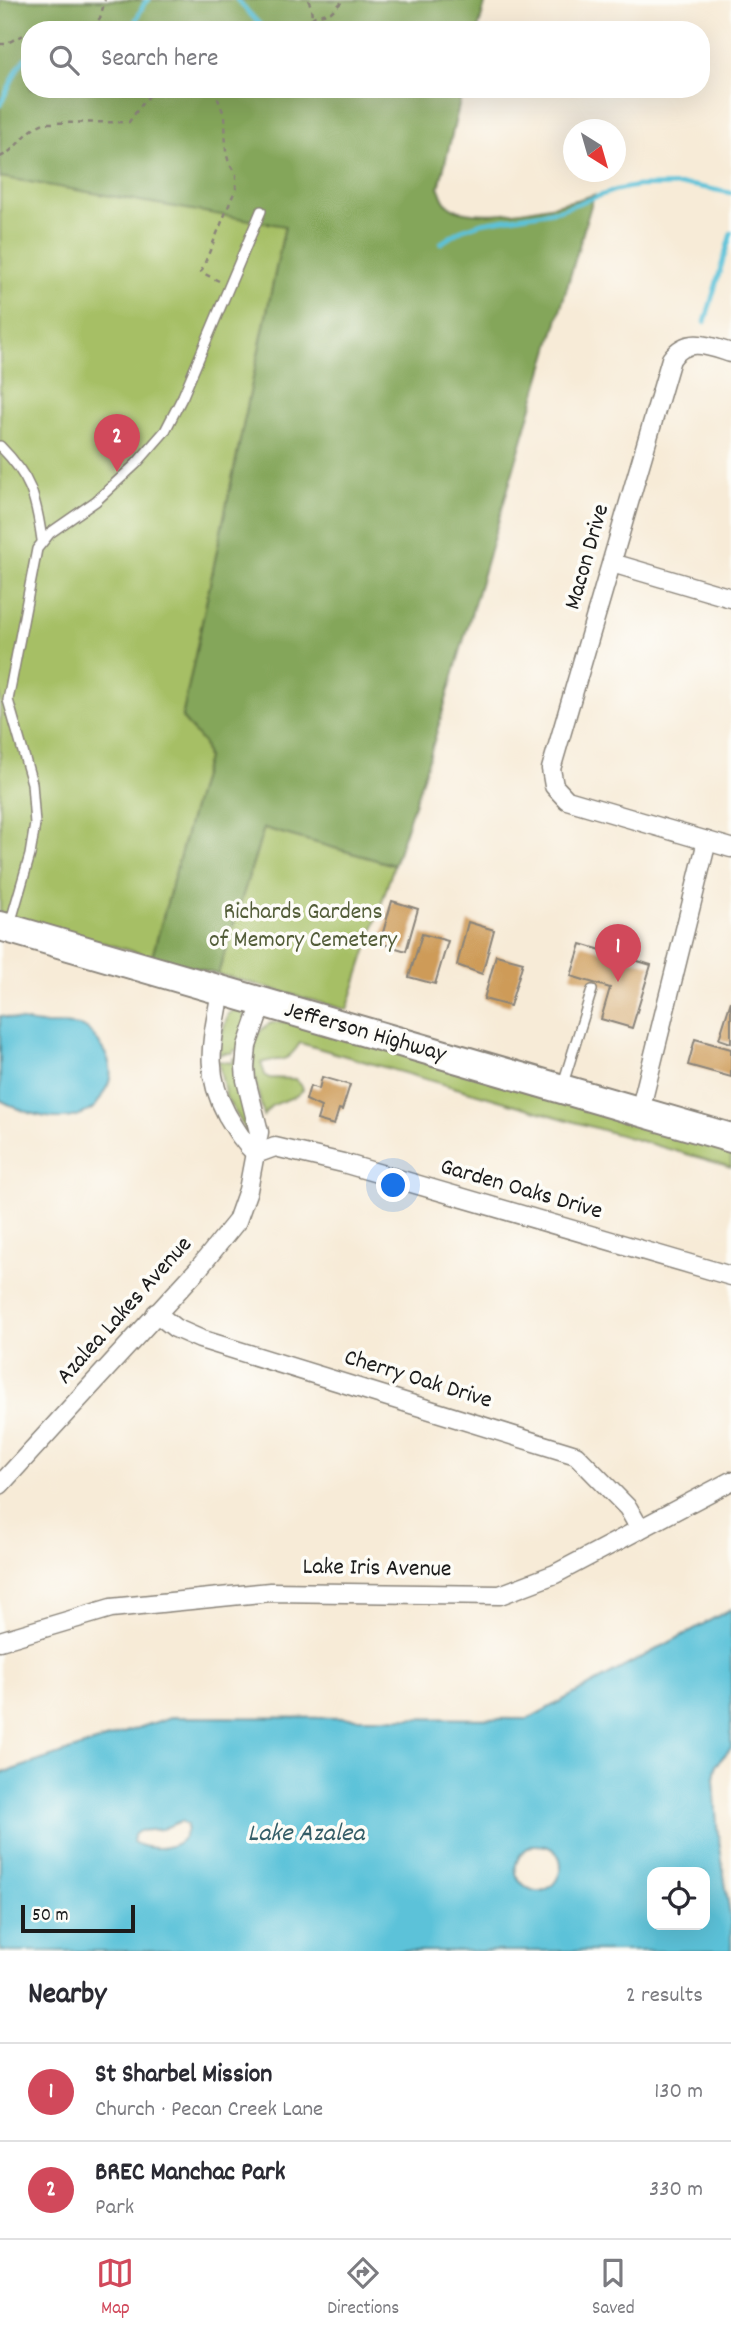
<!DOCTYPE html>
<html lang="en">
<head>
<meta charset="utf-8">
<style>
  :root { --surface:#fff; --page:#f2f2f3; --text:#2b2b33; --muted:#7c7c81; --line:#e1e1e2; --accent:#d1495b }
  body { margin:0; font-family:Dekko,sans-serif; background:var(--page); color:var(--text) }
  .controls { position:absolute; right:21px; bottom:21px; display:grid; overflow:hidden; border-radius:14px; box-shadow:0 7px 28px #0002 }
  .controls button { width:63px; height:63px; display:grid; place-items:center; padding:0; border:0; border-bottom:2px solid var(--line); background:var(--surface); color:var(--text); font:35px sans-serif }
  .compass { position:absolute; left:563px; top:119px; width:63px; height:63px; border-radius:50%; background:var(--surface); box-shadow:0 7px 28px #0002; rotate:143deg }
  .scale { position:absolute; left:21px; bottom:18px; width:114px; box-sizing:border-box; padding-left:7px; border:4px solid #1c1c1c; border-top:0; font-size:19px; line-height:24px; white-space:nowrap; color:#1c1c1c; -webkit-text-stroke:5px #fdfcf7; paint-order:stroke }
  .you { position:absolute; left:394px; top:1186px; width:24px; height:24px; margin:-18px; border:5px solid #fff; border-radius:50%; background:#1a73e8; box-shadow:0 0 0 10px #1a73e833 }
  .badge { display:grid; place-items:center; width:46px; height:46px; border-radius:50%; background:var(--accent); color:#fff; font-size:23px; font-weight:700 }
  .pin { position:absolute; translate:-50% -58px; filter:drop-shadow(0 2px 4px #0008) }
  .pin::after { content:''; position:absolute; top:37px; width:24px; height:21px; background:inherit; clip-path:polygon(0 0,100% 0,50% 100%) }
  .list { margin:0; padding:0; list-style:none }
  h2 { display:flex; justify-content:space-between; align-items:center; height:91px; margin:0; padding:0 28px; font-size:30px }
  h2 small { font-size:23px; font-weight:400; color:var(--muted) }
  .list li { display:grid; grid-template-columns:46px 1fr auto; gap:21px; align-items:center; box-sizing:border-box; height:98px; padding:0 28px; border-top:2px solid var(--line) }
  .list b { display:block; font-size:26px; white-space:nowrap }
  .list p { margin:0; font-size:23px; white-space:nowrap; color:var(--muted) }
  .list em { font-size:23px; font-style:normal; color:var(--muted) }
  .icon { flex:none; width:38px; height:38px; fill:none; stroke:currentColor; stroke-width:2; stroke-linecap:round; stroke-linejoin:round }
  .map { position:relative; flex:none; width:731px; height:1951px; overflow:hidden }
  .search { position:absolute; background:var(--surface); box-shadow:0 7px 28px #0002; left:21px; right:21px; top:21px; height:77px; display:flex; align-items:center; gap:18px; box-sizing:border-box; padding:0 24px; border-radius:28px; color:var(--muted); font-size:26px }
  .sheet { height:287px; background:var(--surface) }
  nav { display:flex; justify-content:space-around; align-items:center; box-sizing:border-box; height:98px; border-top:2px solid var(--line); background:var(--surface); font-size:19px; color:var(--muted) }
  nav a { display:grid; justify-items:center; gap:4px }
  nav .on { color:var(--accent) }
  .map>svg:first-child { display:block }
  .green { fill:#a6bf65; stroke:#616e40; stroke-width:2 }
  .forest { fill:#84a65a; stroke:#50613b; stroke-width:2 }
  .water { fill:#5bc2d9; stroke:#3c6f7a; stroke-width:2; fill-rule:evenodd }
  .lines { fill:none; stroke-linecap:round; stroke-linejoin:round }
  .stream { stroke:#5bc2d9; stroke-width:4.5 }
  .building { fill:#ce9b59 }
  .service-casing { stroke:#8a847a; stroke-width:12 }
  .minor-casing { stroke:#8a847a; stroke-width:21 }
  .primary-casing { stroke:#8a847a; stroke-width:32 }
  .path { stroke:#8a847a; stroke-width:2.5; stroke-dasharray:5 5; stroke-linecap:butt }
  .service { stroke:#fff; stroke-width:9 }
  .minor { stroke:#fff; stroke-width:18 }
  .primary { stroke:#fff; stroke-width:28 }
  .labels { text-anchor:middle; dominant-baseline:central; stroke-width:7; stroke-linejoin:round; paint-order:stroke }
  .street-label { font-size:24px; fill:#1c1c1c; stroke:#fdfcf7 }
  .park-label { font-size:24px; fill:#535d39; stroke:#fdfcf7 }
  .water-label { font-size:26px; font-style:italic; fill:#355e68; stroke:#fdfcf7 }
</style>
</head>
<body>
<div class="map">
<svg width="731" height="1951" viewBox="0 0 731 1951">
  <rect width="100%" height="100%" fill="#fdfcf7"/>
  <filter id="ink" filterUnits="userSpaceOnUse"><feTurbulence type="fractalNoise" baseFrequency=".0143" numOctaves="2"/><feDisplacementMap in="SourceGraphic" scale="14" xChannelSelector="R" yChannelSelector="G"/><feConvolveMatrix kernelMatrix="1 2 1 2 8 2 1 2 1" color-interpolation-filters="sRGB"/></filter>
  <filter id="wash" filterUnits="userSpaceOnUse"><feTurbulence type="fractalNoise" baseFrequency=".00686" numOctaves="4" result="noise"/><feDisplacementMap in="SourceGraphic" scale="28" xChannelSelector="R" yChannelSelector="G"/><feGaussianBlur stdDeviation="1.57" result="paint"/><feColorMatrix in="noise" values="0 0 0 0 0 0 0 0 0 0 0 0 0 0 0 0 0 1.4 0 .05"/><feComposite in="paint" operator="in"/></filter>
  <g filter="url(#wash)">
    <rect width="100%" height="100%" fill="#f7ebd7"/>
    <g class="green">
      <path d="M 0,177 L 285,225 L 182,718 L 204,744 L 207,758 L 152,957 L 0,913 Z"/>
      <path d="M 264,828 L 394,865 L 347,1010 L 218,974 Z"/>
      <path d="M 236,1009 L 244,1012 L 246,1023 L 239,1050 L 234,1050 L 233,1053 L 224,1053 L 219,1055 L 221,1037 L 228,1014 Z"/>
      <path d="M 290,1021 L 731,1147 L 731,1167 L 300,1043 C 284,1067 281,1056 261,1063 L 265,1075 L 269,1078 L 295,1079 L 302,1086 L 303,1090 L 296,1096 L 271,1106 L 264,1116 C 258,1094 240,1038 269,1024 C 275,1021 284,1022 290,1021 Z"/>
      <path d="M 233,1058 L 238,1059 L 252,1140 L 226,1097 L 218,1061 L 233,1063 Z"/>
    </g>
    <path class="forest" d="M 0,0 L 486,0 L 478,30 L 30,30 L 30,89 L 463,89 L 439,188 C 441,193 442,199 446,203 C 470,227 564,204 594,195 L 427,765 L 394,865 L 264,828 L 218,974 L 152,957 L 207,758 L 204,744 L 182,718 L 285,226 L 0,177 Z"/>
    <g class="water">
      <path d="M 0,1016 C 14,1019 28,1023 42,1024 C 53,1025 76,1023 85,1028 C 92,1032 98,1041 102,1048 C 112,1063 114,1078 104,1092 C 100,1099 98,1105 92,1109 C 63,1128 27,1114 0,1100 Z"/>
      <path d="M 731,1609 L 731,1748 L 716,1765 L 714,1779 L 717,1826 L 731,1923 L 731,1951 L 0,1951 L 0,1774 L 171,1717 L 528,1719 ZM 181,1821 L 187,1825 C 188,1851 149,1852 133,1842 L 134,1835 L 139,1831 L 162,1829 ZM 534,1845 C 585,1844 553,1913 523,1884 C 508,1870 518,1851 534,1845 ZM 652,1872 L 705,1872 L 705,1925 L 652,1925 Z"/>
    </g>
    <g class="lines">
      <g class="stream">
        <path d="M 237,0 L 265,30"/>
        <path d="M 131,30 L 145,2 L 149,0"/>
        <path d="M 0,105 L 18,68 L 25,58 L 30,58"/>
        <path d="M 441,243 L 461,230 L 481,223 L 559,210 L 616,190 L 637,186 L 690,185 L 731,193"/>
        <path d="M 705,322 L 731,233"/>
      </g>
    </g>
    <g id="blocks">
      <g class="building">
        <path d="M 392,901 L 418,909 L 406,951 L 380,943 Z"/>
        <path d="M 468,922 L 494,930 L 482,974 L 457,965 Z"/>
        <path d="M 422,934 L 448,941 L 435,984 L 409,977 Z"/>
        <path d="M 581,944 L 651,965 L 632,1028 L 601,1019 L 610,988 L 571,976 Z"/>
        <path d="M 496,955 L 523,962 L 510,1006 L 484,999 Z"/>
        <path d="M 731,1001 L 731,1043 L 719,1039 Z"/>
        <path d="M 695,1039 L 731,1049 L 731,1077 L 688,1065 Z"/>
        <path d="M 322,1077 L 350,1085 L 342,1110 L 339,1109 L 334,1125 L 317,1120 L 321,1107 L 306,1100 L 310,1086 L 319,1089 Z"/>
      </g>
    </g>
  </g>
  <g filter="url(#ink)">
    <use href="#blocks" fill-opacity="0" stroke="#8a847a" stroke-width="2"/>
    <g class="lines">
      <defs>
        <g id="service">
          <path d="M 0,446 C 31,477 36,497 42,540"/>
          <path d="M 10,924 L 30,855 L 35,824 L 32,783 L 8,700 L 37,549 L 50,533 L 96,501 L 136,464 L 165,431 L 183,396 L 261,211"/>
          <path d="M 562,1087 L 592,990"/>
        </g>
        <g id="minor">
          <path d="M 731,353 C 709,346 687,336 671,359 L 551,769 L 554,786 L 567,800 L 731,848"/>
          <path d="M 612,563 L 731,598"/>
          <path d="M 221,991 C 213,1039 202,1069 227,1115 C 236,1130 243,1142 256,1154"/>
          <path d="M 640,1111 L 707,841"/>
          <path d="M 256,1154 L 275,1147 L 343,1163 L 731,1276"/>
          <path d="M 156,1313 L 175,1328 L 200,1339 L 576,1455 L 628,1508 L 640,1529"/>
          <path d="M 0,1485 L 198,1269 L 237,1221 L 248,1190 L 259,1132 L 246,1080 L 245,1067 L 247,1046 L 262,1003"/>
          <path d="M 0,1641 L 111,1608 L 270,1592 L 500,1595 L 555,1574 L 731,1481"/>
        </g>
        <path id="primary" d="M 0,926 L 731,1138"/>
      </defs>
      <use href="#service" class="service-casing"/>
      <use href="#minor" class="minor-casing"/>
      <use href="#primary" class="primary-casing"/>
      <g class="path">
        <path d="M 308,0 L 311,6 L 312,17"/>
        <path d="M 61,30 L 94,25 L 100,18 L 105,0"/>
        <path d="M 295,30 L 315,16 L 331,12 L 344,0"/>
        <path d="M 0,44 L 5,44 L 30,32"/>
        <path d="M 0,157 C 18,149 25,130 44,123 L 129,122 L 143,102 L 156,89"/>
        <path d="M 219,281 L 201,272 L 236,188 L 236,175 L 229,163 L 226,152 L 225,117 L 218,99 L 221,89"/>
      </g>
      <use href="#service" class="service"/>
      <use href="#minor" class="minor"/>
      <use href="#primary" class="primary"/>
    </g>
  </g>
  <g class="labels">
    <g class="street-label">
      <text transform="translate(588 557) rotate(-74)">Macon Drive</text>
      <text transform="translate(365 1033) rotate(16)">Jefferson Highway</text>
      <text transform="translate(521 1190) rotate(16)">Garden Oaks Drive</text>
      <text transform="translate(125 1311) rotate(-48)">Azalea Lakes Avenue</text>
      <text transform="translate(418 1380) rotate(17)">Cherry Oak Drive</text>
      <text transform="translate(377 1569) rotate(1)">Lake Iris Avenue</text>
    </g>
    <g class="park-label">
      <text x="303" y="913">Richards Gardens<tspan x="303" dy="28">of Memory Cemetery</tspan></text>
    </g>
    <g class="water-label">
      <text x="306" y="1834">Lake Azalea</text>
    </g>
  </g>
</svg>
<div class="controls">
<button><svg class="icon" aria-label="locate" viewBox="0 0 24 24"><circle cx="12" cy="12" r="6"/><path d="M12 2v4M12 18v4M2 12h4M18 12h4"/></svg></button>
</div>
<svg class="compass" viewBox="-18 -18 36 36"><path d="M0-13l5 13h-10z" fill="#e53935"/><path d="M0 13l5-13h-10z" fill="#7c7c81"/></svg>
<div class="scale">50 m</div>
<div class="you"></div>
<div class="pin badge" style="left:618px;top:982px">1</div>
<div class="pin badge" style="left:117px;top:472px">2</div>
<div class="search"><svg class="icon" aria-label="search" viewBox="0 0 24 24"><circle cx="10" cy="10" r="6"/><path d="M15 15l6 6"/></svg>Search here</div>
</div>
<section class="sheet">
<h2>Nearby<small>2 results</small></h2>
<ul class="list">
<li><span class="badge">1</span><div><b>St Sharbel Mission</b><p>Church · Pecan Creek Lane</p></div><em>130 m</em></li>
<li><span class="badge">2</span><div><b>BREC Manchac Park</b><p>Park</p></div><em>330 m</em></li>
</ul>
</section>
<nav>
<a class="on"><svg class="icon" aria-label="map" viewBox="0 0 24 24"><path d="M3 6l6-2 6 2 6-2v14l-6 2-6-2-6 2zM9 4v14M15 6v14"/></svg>Map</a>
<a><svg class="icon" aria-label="directions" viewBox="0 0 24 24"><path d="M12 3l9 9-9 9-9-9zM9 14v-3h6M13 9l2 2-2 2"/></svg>Directions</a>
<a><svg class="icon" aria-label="saved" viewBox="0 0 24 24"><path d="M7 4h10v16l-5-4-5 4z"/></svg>Saved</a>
</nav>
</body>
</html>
